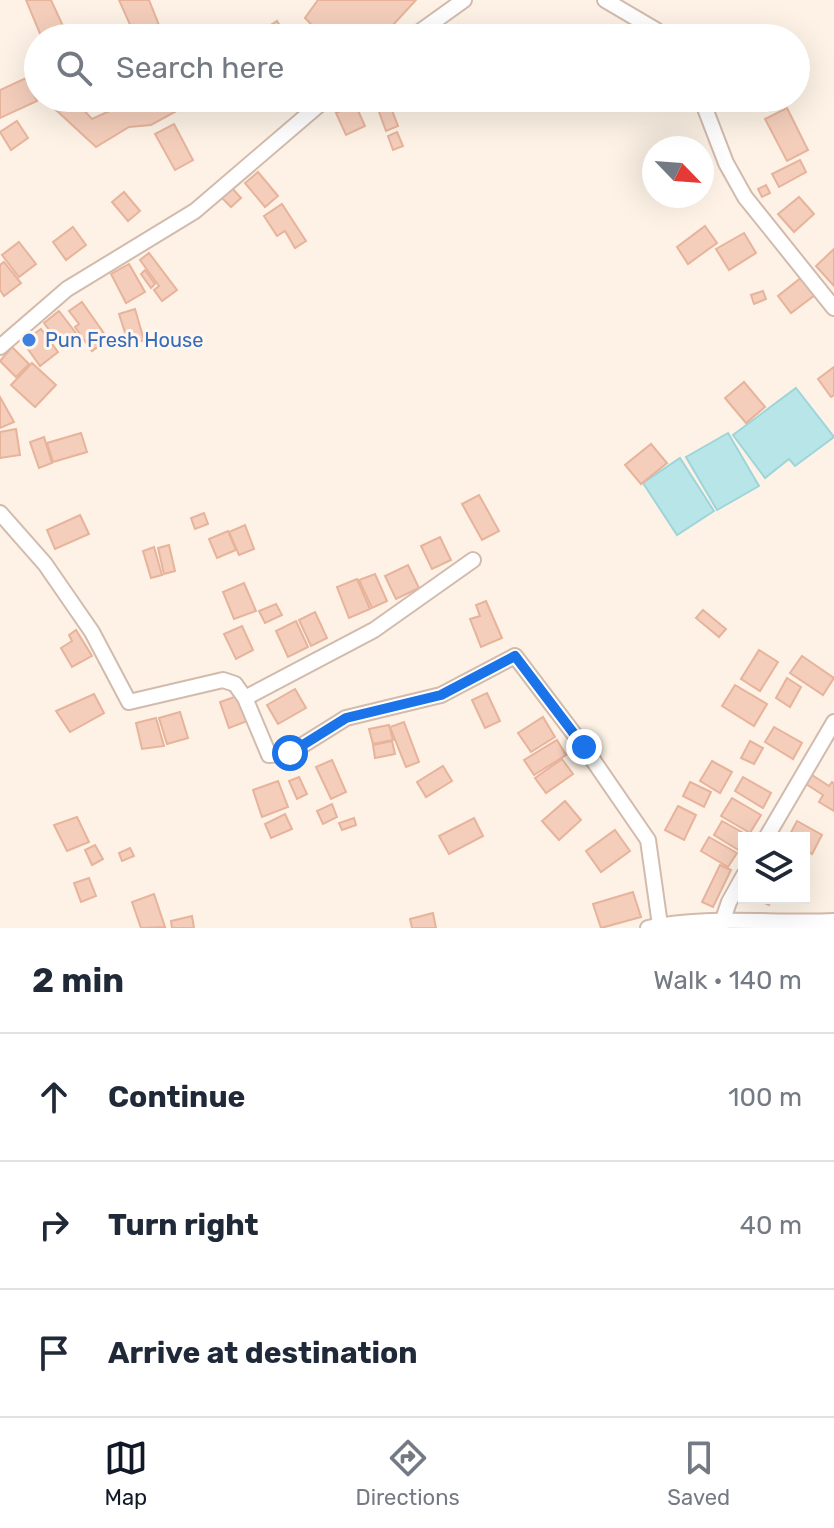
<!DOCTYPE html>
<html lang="en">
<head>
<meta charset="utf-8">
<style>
  :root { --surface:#fff; --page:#f2f2f3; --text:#1f2937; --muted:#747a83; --line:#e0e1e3; --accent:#111827 }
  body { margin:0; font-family:Rubik,sans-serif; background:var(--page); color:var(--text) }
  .controls { position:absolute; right:24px; bottom:24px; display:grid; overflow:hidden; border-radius:0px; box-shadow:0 8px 32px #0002 }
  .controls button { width:72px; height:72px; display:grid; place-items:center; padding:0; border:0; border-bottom:2px solid var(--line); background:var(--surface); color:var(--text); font:40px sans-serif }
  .compass { position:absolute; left:642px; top:136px; width:72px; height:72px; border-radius:50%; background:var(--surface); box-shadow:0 8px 32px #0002; rotate:115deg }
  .stop { position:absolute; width:24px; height:24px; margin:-18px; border:6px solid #1a73e8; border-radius:50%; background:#fff }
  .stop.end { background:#1a73e8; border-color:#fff; box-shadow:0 2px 8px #0008 }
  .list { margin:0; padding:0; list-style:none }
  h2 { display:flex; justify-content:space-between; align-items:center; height:104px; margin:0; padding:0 32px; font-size:34px }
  h2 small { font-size:26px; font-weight:400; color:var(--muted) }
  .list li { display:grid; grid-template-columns:52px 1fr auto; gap:24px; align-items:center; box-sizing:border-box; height:128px; padding:0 32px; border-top:2px solid var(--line) }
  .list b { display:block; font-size:30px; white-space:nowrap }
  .list em { font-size:26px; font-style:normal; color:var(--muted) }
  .icon { flex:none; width:44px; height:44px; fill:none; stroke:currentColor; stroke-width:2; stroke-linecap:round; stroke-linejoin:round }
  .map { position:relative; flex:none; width:834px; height:928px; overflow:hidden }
  .search { position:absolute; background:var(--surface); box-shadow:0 8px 32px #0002; left:24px; right:24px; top:24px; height:88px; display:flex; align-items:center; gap:20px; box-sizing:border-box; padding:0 28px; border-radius:44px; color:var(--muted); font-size:30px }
  .sheet { height:488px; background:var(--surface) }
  nav { display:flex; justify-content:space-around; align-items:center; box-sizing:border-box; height:112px; border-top:2px solid var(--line); background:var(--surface); font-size:22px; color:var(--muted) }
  nav a { display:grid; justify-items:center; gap:4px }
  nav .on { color:var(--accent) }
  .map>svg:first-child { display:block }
  .water { fill:#b8e5e8; stroke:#9ed5da; stroke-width:2 }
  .building { fill:#f4cebb; stroke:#e7b39b; stroke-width:2 }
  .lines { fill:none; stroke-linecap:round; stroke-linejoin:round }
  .minor-casing { stroke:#d2bbad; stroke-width:18 }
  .minor { stroke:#fff; stroke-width:14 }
  .route { stroke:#1a73e8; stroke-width:10 }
  .shop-dot { fill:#3f7fe0; stroke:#fff6ed; stroke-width:3 }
  .labels { text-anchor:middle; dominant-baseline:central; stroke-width:6; stroke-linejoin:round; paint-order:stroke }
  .shop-label { font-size:20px; fill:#366cbe; stroke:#fff6ed; text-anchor:start }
</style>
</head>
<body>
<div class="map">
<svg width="834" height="928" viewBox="0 0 834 928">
  <rect width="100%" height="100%" fill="#fdf2e5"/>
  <g class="water">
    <path d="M 796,388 L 834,437 L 795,466 L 789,459 L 765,478 L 733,435 Z"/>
    <path d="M 728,433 L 759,486 L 717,510 L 686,457 Z"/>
    <path d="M 680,458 L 714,511 L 677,535 L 643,483 Z"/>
  </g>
  <g class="building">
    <path d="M 26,0 L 51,0 L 63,26 L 41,36 Z"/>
    <path d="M 119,0 L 149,0 L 164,38 L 136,38 Z"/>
    <path d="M 318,0 L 416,0 L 381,38 L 324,38 L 305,18 Z"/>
    <path d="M 277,21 L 288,38 L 260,38 L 257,34 Z"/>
    <path d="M 26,78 L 37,101 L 0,118 L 0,90 Z"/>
    <path d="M 43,98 L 73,98 L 92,119 L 138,98 L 193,98 L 195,101 L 151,125 L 129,127 L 96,147 Z"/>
    <path d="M 242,98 L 260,98 L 248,106 Z"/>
    <path d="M 355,104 L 365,126 L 346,135 L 336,113 Z"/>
    <path d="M 390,105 L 398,126 L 386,131 L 378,109 Z"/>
    <path d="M 787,108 L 808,150 L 787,161 L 765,119 Z"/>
    <path d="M 17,121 L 28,138 L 11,150 L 0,132 Z"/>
    <path d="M 174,124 L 193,160 L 175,170 L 155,134 Z"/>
    <path d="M 397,132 L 403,146 L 393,150 L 388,136 Z"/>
    <path d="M 800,160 L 806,172 L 779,187 L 772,174 Z"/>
    <path d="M 258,172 L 278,196 L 265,207 L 245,183 Z"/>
    <path d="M 766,185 L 770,193 L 762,197 L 758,189 Z"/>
    <path d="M 232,188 L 241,198 L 231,207 L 222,198 Z"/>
    <path d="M 124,192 L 140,211 L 128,221 L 112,202 Z"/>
    <path d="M 799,197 L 814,214 L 794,232 L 778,214 Z"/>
    <path d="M 282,204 L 306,241 L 295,248 L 285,231 L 277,236 L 264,216 Z"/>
    <path d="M 705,226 L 717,243 L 688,264 L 677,247 Z"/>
    <path d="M 73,227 L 86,245 L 66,260 L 53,242 Z"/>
    <path d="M 744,233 L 756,253 L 729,270 L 716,249 Z"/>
    <path d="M 19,242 L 36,264 L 19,277 L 2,255 Z"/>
    <path d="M 834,249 L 834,286 L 816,266 Z"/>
    <path d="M 149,253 L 177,290 L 162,301 L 154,290 L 159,286 L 140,260 Z"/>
    <path d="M 4,262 L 21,283 L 4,296 L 0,290 L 0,265 Z"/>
    <path d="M 129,264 L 145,292 L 126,303 L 111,274 Z"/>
    <path d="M 145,270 L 155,284 L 151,288 L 141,274 Z"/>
    <path d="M 802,277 L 815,295 L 791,313 L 778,296 Z"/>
    <path d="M 763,291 L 766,299 L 754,304 L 751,295 Z"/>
    <path d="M 82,302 L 108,339 L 92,351 L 75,327 L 79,324 L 69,311 Z"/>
    <path d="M 135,309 L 144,340 L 129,345 L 119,314 Z"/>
    <path d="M 59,311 L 79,337 L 63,349 L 44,323 Z"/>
    <path d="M 41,329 L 58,352 L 40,366 L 23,342 Z"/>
    <path d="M 12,347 L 29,364 L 16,377 L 0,361 Z"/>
    <path d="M 32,363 L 56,385 L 35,407 L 11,385 Z"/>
    <path d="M 834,367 L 834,395 L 831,397 L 818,379 Z"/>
    <path d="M 744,382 L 765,407 L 746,423 L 725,398 Z"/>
    <path d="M 0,397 L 14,422 L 0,428 Z"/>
    <path d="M 16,429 L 20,455 L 0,458 L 0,432 Z"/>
    <path d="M 81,433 L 87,452 L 53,462 L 47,443 Z"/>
    <path d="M 44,437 L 52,463 L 39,468 L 30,442 Z"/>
    <path d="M 651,444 L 667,463 L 641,484 L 625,465 Z"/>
    <path d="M 479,495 L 499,531 L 482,540 L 462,504 Z"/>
    <path d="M 204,513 L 208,524 L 195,529 L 191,518 Z"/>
    <path d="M 80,515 L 89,534 L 55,549 L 47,530 Z"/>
    <path d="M 245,525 L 254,549 L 239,555 L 229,532 Z"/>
    <path d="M 228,531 L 236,550 L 217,558 L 209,539 Z"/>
    <path d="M 440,537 L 451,560 L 432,569 L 421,546 Z"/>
    <path d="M 169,545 L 175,571 L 164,574 L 158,548 Z"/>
    <path d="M 154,547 L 162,575 L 151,578 L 143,551 Z"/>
    <path d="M 408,565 L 419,588 L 396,599 L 385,576 Z"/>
    <path d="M 375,574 L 387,601 L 372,608 L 359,580 Z"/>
    <path d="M 357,579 L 370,609 L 349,618 L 337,587 Z"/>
    <path d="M 244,583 L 256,611 L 234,619 L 223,592 Z"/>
    <path d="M 486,601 L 502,638 L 481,647 L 470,619 L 480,616 L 476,605 Z"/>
    <path d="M 276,604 L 282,615 L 265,623 L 259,611 Z"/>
    <path d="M 703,610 L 726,629 L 719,637 L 696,618 Z"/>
    <path d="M 315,612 L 327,638 L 311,646 L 299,620 Z"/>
    <path d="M 296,621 L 308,647 L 288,657 L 276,631 Z"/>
    <path d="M 242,626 L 253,650 L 236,659 L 224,634 Z"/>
    <path d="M 76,630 L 92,656 L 72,667 L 61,648 L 72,641 L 69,635 Z"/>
    <path d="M 759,650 L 778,662 L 760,691 L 741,679 Z"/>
    <path d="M 802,656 L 834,678 L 823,695 L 790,673 Z"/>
    <path d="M 787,678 L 801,687 L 790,707 L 776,698 Z"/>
    <path d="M 735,685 L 767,704 L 754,726 L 722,706 Z"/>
    <path d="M 295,689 L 306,708 L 278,724 L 267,705 Z"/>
    <path d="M 487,693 L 500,721 L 485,728 L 472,700 Z"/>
    <path d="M 94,694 L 104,713 L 70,732 L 56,711 Z"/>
    <path d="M 240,695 L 250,720 L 229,728 L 220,702 Z"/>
    <path d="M 180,712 L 188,738 L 167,744 L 159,718 Z"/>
    <path d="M 543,717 L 555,737 L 531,752 L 518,733 Z"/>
    <path d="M 156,718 L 164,746 L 142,749 L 136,723 Z"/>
    <path d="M 404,722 L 419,762 L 406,767 L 390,727 Z"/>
    <path d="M 389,725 L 393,740 L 373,744 L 369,729 Z"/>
    <path d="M 774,727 L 802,743 L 793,759 L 765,742 Z"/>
    <path d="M 557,740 L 566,755 L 534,775 L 524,760 Z"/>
    <path d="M 392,741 L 395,754 L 375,758 L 373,745 Z"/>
    <path d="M 750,741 L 763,748 L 754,764 L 741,758 Z"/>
    <path d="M 562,759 L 573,774 L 546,793 L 535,778 Z"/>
    <path d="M 332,760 L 346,792 L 331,799 L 316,767 Z"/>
    <path d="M 712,761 L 732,772 L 720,793 L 700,781 Z"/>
    <path d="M 443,766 L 452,781 L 426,797 L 417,782 Z"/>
    <path d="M 812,775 L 829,786 L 832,782 L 834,784 L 834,811 L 819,802 L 823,795 L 806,784 Z"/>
    <path d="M 299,777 L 307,794 L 297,799 L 289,781 Z"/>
    <path d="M 743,777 L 771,793 L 763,808 L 735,791 Z"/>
    <path d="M 278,781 L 288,807 L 262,817 L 253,790 Z"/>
    <path d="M 690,782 L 711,792 L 704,807 L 683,796 Z"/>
    <path d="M 732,798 L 761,815 L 750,833 L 721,816 Z"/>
    <path d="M 565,801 L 581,820 L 559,840 L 542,821 Z"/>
    <path d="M 332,804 L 337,817 L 323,824 L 317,811 Z"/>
    <path d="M 678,806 L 696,815 L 684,840 L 665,830 Z"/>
    <path d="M 285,814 L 292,829 L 271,838 L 265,824 Z"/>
    <path d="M 77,817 L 89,842 L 67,851 L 54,825 Z"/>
    <path d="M 354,818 L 356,825 L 342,830 L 339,823 Z"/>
    <path d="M 474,818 L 483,836 L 449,854 L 439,836 Z"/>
    <path d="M 722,821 L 749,836 L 744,838 L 740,851 L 714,835 Z"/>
    <path d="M 797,821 L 822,835 L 812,854 L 804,849 L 804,838 L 788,838 Z"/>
    <path d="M 615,830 L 630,851 L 601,872 L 586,851 Z"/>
    <path d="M 709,837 L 737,853 L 728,867 L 701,851 Z"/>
    <path d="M 95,845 L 103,859 L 92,865 L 85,850 Z"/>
    <path d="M 130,848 L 134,856 L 122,861 L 119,853 Z"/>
    <path d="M 720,865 L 731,870 L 713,907 L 702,902 Z"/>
    <path d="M 89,878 L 96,896 L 81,902 L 74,883 Z"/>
    <path d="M 633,892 L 641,917 L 601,928 L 593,904 Z"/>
    <path d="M 154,894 L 165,927 L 141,928 L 132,902 Z"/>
    <path d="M 753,898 L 771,898 L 769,905 Z"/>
    <path d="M 433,913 L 436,928 L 412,928 L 410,919 Z"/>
    <path d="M 192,916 L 194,928 L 172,928 L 171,921 Z"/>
  </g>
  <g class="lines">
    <defs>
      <g id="minor">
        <path d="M 605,0 L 656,30 L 665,38"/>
        <path d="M 411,38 L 464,0"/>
        <path d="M 701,98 L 726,163 L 745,197 L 834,308"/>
        <path d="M 0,347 L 67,289 L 195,211 L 327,98"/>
        <path d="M 0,513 L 45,564 L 92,632 L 129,702 L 223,680 L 235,684 L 245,698 L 269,755 L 290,753 L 346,718 L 441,695 L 515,656 L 584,747 L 648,840 L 660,925"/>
        <path d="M 245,698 L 374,630 L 473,560"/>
        <path d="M 766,838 L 834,722"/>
        <path d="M 648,928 C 701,915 777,924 834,921"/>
        <path d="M 720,928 L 729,902 L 744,875"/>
      </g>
    </defs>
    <use href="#minor" class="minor-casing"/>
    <use href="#minor" class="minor"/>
  </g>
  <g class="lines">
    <path class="route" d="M 290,753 L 346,718 L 441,695 L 515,656 L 584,747"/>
  </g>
  <circle class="shop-dot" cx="29" cy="340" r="8"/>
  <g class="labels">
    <g class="shop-label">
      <text x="45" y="340">Pun Fresh House</text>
    </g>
  </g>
</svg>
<div class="controls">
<button><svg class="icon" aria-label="layers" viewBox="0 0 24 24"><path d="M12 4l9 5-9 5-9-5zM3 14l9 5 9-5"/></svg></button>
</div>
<svg class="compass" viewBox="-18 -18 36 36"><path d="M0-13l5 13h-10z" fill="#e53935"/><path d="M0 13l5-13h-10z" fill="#747a83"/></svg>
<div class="stop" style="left:290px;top:753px"></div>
<div class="stop end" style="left:584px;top:747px"></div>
<div class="search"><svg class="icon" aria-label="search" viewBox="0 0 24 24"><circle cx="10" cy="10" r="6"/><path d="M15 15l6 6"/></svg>Search here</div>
</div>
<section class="sheet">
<h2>2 min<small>Walk · 140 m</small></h2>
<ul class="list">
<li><svg class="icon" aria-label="ahead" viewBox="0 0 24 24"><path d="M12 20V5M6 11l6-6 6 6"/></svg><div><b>Continue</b></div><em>100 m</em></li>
<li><svg class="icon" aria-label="right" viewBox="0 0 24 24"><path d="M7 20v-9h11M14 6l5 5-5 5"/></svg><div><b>Turn right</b></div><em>40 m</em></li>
<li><svg class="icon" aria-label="arrive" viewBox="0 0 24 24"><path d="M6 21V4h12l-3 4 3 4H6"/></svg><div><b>Arrive at destination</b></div></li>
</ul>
</section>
<nav>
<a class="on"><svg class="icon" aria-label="map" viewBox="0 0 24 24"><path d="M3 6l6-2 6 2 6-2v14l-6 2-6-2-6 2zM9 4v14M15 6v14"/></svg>Map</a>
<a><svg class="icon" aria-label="directions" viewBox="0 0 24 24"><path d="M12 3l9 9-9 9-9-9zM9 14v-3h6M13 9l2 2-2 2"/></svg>Directions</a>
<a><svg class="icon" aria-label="saved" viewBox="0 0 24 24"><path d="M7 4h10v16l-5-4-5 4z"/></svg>Saved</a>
</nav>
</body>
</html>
